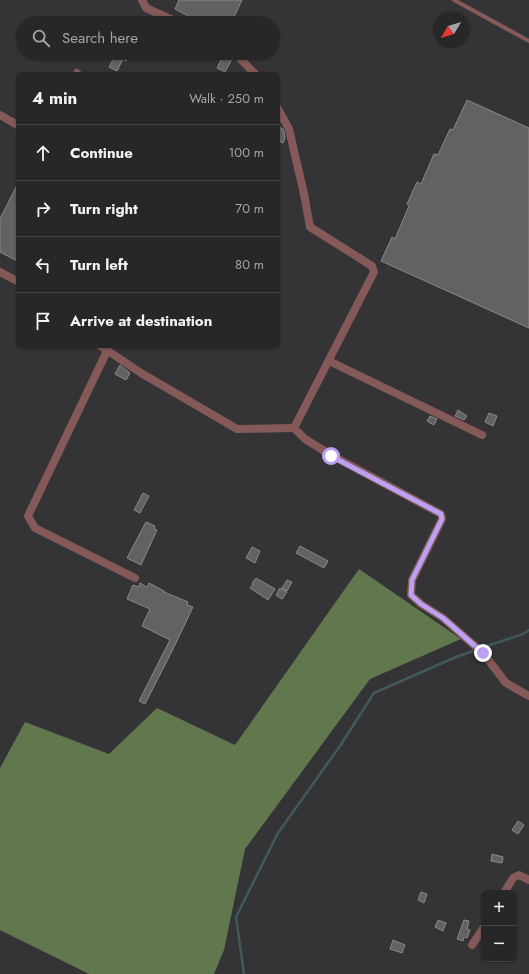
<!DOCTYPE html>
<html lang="en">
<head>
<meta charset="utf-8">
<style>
  :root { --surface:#272728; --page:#2f2f30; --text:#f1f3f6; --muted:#a4a5a8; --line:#434445 }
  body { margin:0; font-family:Jost,sans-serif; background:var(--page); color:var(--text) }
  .controls { position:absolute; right:12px; bottom:12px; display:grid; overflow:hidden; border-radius:8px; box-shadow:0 1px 3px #0004 }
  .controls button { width:36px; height:36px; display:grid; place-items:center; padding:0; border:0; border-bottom:1px solid var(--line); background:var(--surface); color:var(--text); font:20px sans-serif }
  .compass { position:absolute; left:433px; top:12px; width:36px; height:36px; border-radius:50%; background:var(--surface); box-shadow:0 1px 3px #0004; rotate:232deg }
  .stop { position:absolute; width:12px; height:12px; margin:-9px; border:3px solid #bca0f2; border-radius:50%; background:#fff }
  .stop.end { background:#bca0f2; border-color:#fff; box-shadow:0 1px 4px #0008 }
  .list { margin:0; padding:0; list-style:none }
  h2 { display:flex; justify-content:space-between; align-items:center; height:52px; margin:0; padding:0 16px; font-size:17px }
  h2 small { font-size:13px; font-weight:400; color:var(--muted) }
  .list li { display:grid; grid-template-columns:26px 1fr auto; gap:12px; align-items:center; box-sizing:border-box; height:56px; padding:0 16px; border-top:1px solid var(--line) }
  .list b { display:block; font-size:15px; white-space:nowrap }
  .list em { font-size:13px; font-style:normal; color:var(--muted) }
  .icon { flex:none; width:22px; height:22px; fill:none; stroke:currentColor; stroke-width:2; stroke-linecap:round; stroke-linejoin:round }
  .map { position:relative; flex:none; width:529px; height:974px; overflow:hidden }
  .search { position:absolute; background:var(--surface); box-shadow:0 1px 3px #0004; left:16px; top:16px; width:264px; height:44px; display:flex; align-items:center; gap:10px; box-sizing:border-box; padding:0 14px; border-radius:22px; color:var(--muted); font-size:15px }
  .panel { position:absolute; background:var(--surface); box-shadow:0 1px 3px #0004; left:16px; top:72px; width:264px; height:276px; border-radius:8px }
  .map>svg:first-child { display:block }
  .forest { fill:#61784f }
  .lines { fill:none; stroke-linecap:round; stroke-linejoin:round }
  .stream { stroke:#42595a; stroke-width:2.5 }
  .building { fill:#646163; stroke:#8a8789 }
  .lane { stroke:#845957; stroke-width:4 }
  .street { stroke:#845957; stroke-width:8 }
  .route { stroke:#bca0f2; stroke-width:5 }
</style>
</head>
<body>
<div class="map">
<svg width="529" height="974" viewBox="0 0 529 974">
  <rect width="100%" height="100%" fill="#343436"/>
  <path class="forest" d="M 359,569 L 461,639 L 370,679 L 245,849 L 224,950 L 214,974 L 89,974 L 0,930 L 0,768 L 25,722 L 109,754 L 157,708 L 235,745 Z"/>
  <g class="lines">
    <g class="stream">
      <path d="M 481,648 L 523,634 L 529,630"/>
      <path d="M 244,974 L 236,917 L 278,833 L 340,746 L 374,693 L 456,657 L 476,650"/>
    </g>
  </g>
  <g class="building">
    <path d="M 179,0 L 242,0 L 231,23 L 198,23 L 191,19 L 192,18 L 175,9 Z"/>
    <path d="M 102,53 L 130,53 L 126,61 L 123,59 L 117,71 L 109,67 L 113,60 Z"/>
    <path d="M 224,54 L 232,59 L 225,72 L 217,68 Z"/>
    <path d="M 467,100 L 529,128 L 529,328 L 381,261 L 392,237 L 395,239 L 409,206 L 407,204 L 417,182 L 421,184 L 434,154 L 438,155 L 450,129 L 453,130 Z"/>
    <path d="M 277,126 L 283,129 L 284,131 L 285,138 L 283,143 L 277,140 Z"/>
    <path d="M 19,181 L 19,262 L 0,252 L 0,219 Z"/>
    <path d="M 120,365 L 130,373 L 126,380 L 115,374 Z"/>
    <path d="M 458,410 L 467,416 L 464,420 L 455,416 Z"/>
    <path d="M 489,413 L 497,416 L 493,426 L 485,422 Z"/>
    <path d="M 430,416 L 437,419 L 434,425 L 427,421 Z"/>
    <path d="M 143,493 L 149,496 L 140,513 L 134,510 Z"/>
    <path d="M 146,522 L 155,526 L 154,529 L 157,530 L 141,565 L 127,558 Z"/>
    <path d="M 300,546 L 328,561 L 324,568 L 296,553 Z"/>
    <path d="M 252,547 L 260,551 L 255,563 L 246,558 Z"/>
    <path d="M 256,578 L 275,589 L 268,600 L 250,588 L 253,584 L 252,583 Z"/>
    <path d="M 287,580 L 292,582 L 287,591 L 282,588 Z"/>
    <path d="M 140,583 L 147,587 L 149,583 L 164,591 L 164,592 L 188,602 L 187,605 L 193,607 L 173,649 L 145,704 L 139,701 L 170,640 L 142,626 L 150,609 L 127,599 L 133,585 L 139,587 Z"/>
    <path d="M 280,588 L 287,592 L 282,599 L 276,595 Z"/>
    <path d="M 518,821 L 524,825 L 518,834 L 512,830 Z"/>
    <path d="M 492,854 L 503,857 L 502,863 L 491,861 Z"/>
    <path d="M 421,892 L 427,894 L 424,903 L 418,900 Z"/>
    <path d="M 438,920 L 446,923 L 443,931 L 435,927 Z"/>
    <path d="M 464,920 L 469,921 L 467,929 L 470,930 L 467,938 L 464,937 L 463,941 L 457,939 Z"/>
    <path d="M 393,940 L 405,945 L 402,953 L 390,949 Z"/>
  </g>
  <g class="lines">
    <path class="lane" d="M 454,0 L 529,41"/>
    <g class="street">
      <path d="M 142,0 L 146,8 L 179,23"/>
      <path d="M 235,53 L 256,75"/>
      <path d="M 76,75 L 77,73"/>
      <path d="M 277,107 L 289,129 L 304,194 L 310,227 L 372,266 L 374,272 L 294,428 L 305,439 L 331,455 L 441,514 L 442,519 L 412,580 L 411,595 L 421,604 L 443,618 L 483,653 L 506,683 L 529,696"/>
      <path d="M 0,115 L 19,126"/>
      <path d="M 0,272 L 19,282"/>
      <path d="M 99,345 L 141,373 L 237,429 L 294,428"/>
      <path d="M 107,351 L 28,516 L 35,528 L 135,578"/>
      <path d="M 329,361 L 482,435"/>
      <path d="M 504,893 L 513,878 L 519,875 L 529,880"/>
      <path d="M 472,945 L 484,927"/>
    </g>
  </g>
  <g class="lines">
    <path class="route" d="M 331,456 L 441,514 L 442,519 L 412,580 L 411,595 L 421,604 L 443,618 L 483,653"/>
  </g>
</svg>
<div class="controls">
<button>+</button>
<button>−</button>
</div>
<svg class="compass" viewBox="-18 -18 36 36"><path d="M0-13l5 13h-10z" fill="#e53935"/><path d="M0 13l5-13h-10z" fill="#a4a5a8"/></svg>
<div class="stop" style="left:331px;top:456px"></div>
<div class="stop end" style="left:483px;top:653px"></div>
<div class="search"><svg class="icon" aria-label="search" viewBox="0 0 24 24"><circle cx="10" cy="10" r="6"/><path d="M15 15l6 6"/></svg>Search here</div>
<section class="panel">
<h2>4 min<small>Walk · 250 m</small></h2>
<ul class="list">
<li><svg class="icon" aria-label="ahead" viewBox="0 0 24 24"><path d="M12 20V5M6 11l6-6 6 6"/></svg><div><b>Continue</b></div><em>100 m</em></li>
<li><svg class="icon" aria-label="right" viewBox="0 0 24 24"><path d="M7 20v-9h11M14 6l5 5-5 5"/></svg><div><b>Turn right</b></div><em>70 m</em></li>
<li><svg class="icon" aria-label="left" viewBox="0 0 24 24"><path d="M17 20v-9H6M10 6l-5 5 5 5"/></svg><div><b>Turn left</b></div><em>80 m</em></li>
<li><svg class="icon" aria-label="arrive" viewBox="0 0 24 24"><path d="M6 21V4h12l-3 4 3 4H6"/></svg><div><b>Arrive at destination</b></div></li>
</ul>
</section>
</div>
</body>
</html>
